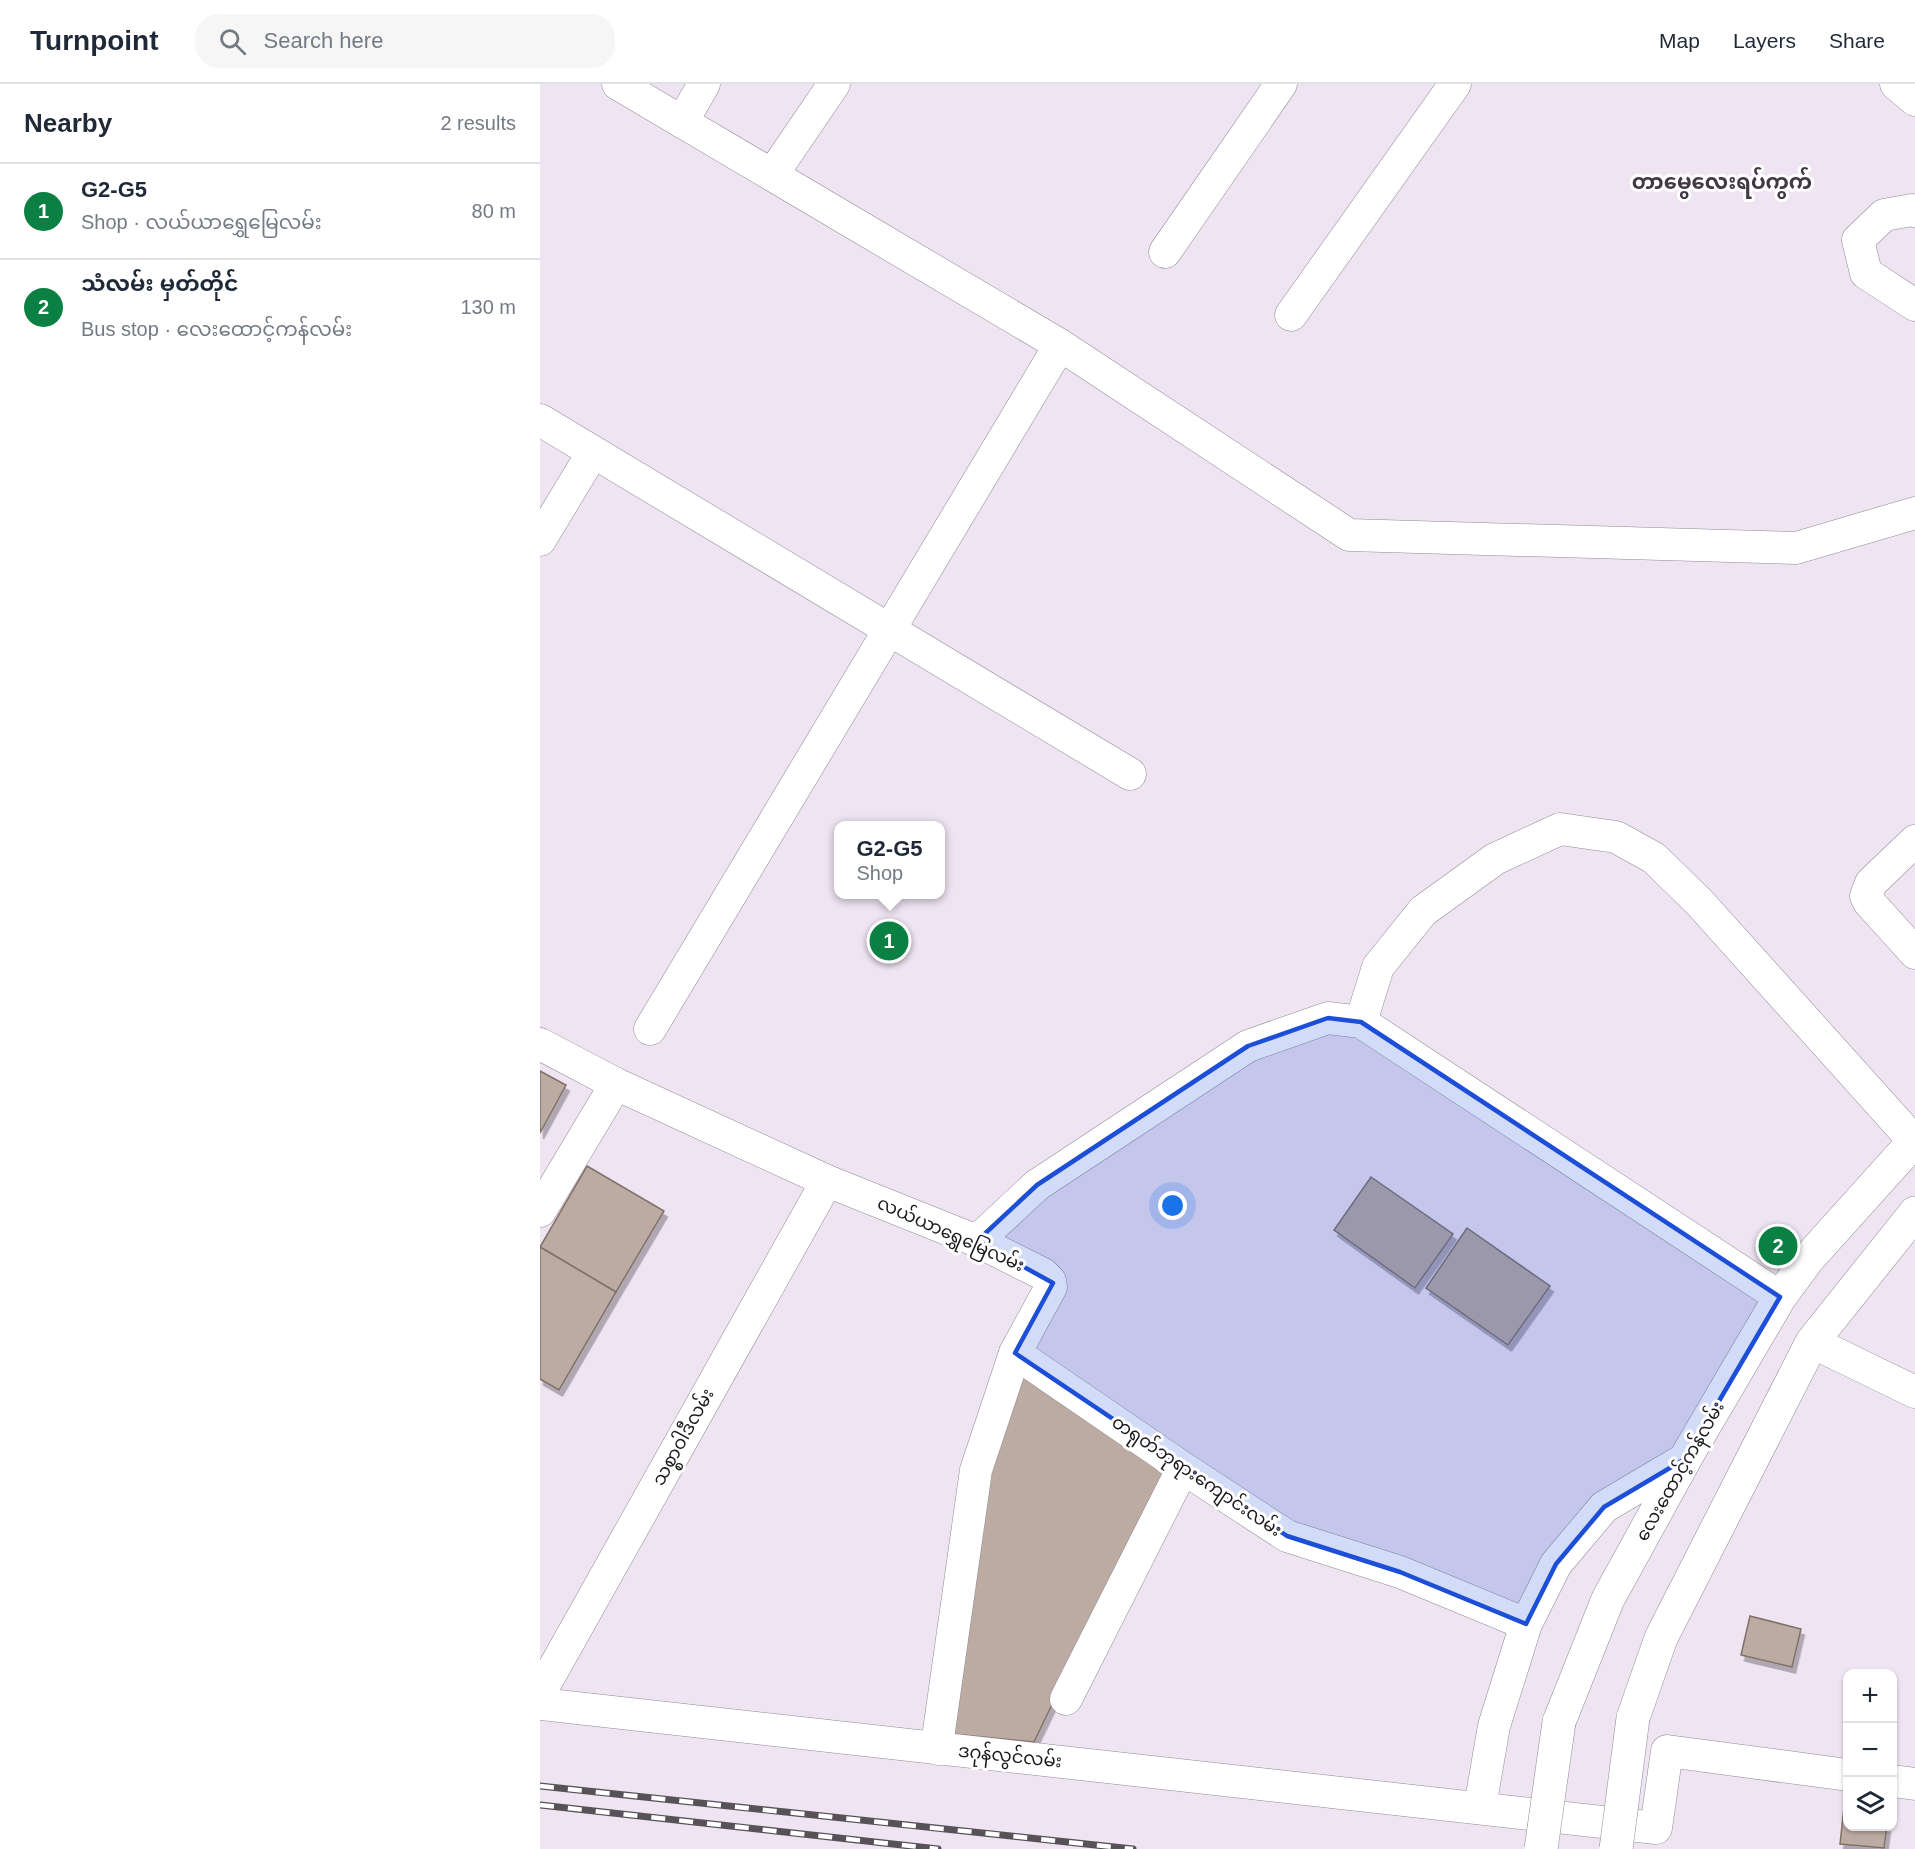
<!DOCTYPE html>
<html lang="en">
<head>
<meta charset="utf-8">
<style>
  :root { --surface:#fff; --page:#f6f6f7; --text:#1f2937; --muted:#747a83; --line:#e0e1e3; --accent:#0b8043 }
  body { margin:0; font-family:Helvetica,"Noto Sans Myanmar",sans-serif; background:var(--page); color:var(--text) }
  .controls { position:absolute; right:18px; bottom:18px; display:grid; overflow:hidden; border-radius:12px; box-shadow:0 2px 4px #0004 }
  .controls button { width:54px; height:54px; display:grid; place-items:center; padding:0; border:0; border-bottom:2px solid var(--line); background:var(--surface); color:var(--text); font:30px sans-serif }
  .you { position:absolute; left:633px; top:1122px; width:21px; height:21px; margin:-15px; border:4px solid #fff; border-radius:50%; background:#1a73e8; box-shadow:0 0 0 9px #1a73e833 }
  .badge { display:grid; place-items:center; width:39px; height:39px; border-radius:50%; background:var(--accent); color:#fff; font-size:20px; font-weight:700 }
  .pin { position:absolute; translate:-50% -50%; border:3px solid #fff; box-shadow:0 2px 6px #0006 }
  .popup { position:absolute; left:294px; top:737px; width:111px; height:78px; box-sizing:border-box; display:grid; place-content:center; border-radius:12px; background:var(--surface); filter:drop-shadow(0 2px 4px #0005); font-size:20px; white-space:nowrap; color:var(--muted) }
  .popup b { font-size:22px; color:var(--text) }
  .popup::after { content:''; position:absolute; left:50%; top:100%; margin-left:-12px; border:12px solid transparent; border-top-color:var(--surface) }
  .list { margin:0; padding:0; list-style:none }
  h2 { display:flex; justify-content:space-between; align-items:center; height:78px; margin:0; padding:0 24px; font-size:26px }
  h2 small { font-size:20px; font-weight:400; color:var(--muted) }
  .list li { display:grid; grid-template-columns:39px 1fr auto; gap:18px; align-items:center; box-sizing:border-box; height:96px; padding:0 24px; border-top:2px solid var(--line) }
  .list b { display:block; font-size:22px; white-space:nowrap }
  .list p { margin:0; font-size:20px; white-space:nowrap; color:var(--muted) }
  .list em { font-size:20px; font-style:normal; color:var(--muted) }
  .icon { flex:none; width:33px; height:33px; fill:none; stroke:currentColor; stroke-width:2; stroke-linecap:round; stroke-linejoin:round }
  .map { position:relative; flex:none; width:1375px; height:1765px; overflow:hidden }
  header { display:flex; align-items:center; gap:36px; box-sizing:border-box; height:84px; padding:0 30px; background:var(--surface); border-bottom:2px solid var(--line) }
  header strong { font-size:28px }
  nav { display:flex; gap:33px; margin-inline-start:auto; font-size:21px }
  .search { width:420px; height:54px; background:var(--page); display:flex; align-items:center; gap:15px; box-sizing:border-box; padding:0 21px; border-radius:24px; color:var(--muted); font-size:22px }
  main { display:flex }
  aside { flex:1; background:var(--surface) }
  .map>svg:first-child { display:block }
  .building { fill:#bbaba2; stroke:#807168; stroke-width:1.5; filter:url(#shadow) }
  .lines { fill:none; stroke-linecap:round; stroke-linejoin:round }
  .minor-casing { stroke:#938996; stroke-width:33 }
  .major-casing { stroke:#938996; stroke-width:34 }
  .minor { stroke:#fff; stroke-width:32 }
  .major { stroke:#fff; stroke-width:33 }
  .rail-casing { stroke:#575158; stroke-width:7 }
  .rail { stroke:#fff; stroke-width:4.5; stroke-dasharray:14; stroke-linecap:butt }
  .major-bridge-casing { stroke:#938996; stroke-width:34; stroke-linecap:butt }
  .major-bridge { stroke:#fff; stroke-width:33 }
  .marked { fill:#1d4ed8; fill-opacity:0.2; stroke:#1d4ed8; stroke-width:4.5; stroke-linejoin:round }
  .labels { text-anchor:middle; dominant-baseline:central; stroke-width:6; stroke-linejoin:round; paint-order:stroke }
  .street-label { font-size:18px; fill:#1c181d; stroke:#fff }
  .quarter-label { font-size:21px; font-weight:bold; fill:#423945; stroke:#fff }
</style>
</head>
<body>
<header>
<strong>Turnpoint</strong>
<div class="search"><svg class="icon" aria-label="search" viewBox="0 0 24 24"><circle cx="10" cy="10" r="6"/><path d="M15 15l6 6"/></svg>Search here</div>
<nav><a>Map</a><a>Layers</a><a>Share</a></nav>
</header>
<main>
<aside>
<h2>Nearby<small>2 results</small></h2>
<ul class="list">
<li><span class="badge">1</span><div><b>G2-G5</b><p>Shop · လယ်ယာရွှေမြေလမ်း</p></div><em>80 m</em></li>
<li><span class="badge">2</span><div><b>သံလမ်း မှတ်တိုင်</b><p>Bus stop · လေးထောင့်ကန်လမ်း</p></div><em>130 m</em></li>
</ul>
</aside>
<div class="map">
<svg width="1375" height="1765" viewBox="0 0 1375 1765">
  <defs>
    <filter id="shadow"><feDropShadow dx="3.5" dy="6" stdDeviation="0" flood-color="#0004"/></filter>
  </defs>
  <rect width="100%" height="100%" fill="#eee4f2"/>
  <g class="building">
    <path d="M 0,987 L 26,1001 L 0,1049 Z"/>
    <path d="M 47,1082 L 124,1127 L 76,1208 L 0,1163 Z"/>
    <path d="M 831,1093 L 913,1150 L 875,1204 L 794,1146 Z"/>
    <path d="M 927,1144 L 1010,1202 L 968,1261 L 886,1204 Z"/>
    <path d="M 0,1163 L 76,1208 L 19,1306 L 0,1295 Z"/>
    <path d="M 478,1277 L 635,1386 L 544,1554 L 494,1658 L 402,1649 L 440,1387 Z"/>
    <path d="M 1210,1532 L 1261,1545 L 1252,1583 L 1201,1571 Z"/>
    <path d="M 1306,1705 L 1308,1705 L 1308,1742 L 1347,1742 L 1344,1764 L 1300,1760 Z"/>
  </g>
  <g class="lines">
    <defs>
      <g id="minor">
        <path d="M 78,0 L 520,261 L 809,451 L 1256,464 L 1375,429"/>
        <path d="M 1356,0 L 1375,16"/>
        <path d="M 142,38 L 164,0"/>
        <path d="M 232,91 L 294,0"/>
        <path d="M 1375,127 L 1372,126 L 1344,131 L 1318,156 L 1326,189 L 1375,221"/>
        <path d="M 625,168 L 741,0"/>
        <path d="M 751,231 L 915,0"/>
        <path d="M 0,336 L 590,690"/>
        <path d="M 0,456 L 53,368"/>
        <path d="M 1375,757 L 1331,799 L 1326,812 L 1329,818 L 1375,869"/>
        <path d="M 821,938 L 838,883 L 883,827 L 955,775 L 1020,745 L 1076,753 L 1114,774 L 1160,819 L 1374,1057"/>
        <path d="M 110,945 L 520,261"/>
        <path d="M 0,960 L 76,1000 L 287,1097 L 437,1157 L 503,1190 L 510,1197 L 511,1203 L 475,1269 L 436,1386 L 399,1647 L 398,1665"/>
        <path d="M 0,1127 L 76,1000"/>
        <path d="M 437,1157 L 497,1101 L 708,962 L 788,934 L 821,938 L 1240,1213"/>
        <path d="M 1272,1258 L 1375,1308"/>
        <path d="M 475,1269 L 643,1384 L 747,1452 L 860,1488 L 986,1540"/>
        <path d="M 0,1609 L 287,1097"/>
        <path d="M 526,1615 L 643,1384"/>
        <path d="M 0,1620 L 1116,1744 L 1127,1667 L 1308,1691"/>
        <path d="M 1352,1697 L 1375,1700"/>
        <path d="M 940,1723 L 954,1642 L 986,1540 L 1016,1480 L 1064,1423 L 1145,1375"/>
      </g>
      <g id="major">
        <path d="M 1093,1634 L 1121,1554 L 1272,1258 L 1375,1129"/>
        <path d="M 1019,1638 L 1068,1515 L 1145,1375 L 1240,1213 L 1268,1175 L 1375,1056"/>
      </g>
    </defs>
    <use href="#minor" class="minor-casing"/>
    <use href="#major" class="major-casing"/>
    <use href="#minor" class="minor"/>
    <use href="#major" class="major"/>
    <defs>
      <g id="rail">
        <path d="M 0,1702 L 593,1765"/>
        <path d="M 0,1721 L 398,1765"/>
      </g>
    </defs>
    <use href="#rail" class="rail-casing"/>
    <use href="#rail" class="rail"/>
    <defs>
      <g id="major-bridge">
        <path d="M 1001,1765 L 1019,1638"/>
        <path d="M 1076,1765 L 1093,1634"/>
      </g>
    </defs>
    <use href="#major-bridge" class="major-bridge-casing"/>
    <use href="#major-bridge" class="major-bridge"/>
  </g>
  <path class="marked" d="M 788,934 L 821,938 L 1240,1213 L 1145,1375 L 1064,1423 L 1016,1480 L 986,1540 L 860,1488 L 747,1452 L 475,1269 L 513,1199 L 437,1157 L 497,1101 L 708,962 Z"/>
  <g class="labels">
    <g class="street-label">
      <text transform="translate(411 1150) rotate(24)">လယ်ယာရွှေမြေလမ်း</text>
      <text transform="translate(143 1353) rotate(-61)">သစ္စာဝါဒီလမ်း</text>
      <text transform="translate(1140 1387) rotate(-60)">လေးထောင့်ကန်လမ်း</text>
      <text transform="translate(657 1392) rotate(34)">တရုတ်ဘုရားကျောင်းလမ်း</text>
      <text transform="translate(470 1672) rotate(6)">ဒဂုန်လွင်လမ်း</text>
    </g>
    <g class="quarter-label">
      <text x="1182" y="97">တာမွေလေးရပ်ကွက်</text>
    </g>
  </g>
</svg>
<div class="controls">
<button>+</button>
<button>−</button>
<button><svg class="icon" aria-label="layers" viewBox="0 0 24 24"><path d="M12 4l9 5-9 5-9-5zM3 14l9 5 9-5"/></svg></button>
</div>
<div class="you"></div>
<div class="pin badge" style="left:349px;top:857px">1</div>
<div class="popup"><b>G2-G5</b>Shop</div>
<div class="pin badge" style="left:1238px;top:1162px">2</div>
</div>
</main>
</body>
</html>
